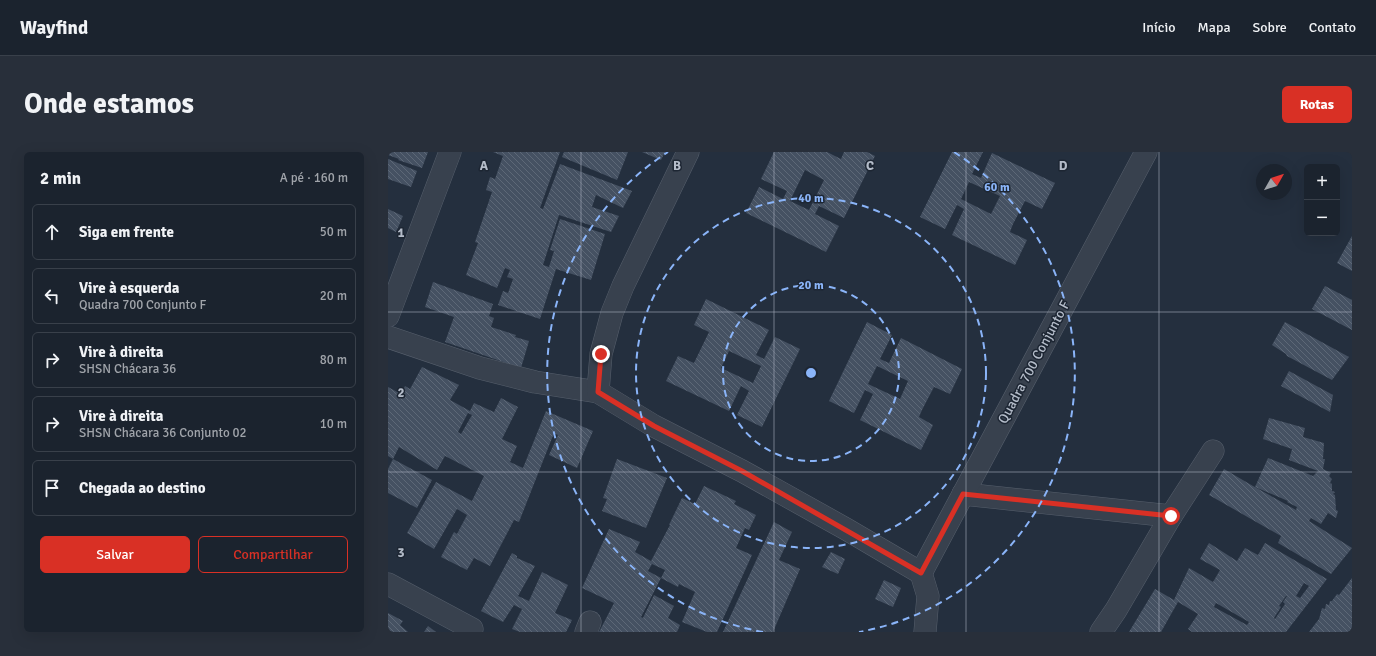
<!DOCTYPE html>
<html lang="pt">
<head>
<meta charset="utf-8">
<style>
  :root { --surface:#1b232e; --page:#282f3a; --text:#f1f3f6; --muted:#a0a4aa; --line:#39404a; --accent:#d93025 }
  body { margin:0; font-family:Signika,sans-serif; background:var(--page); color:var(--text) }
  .controls { position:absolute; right:12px; top:12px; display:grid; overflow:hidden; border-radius:6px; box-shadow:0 4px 16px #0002 }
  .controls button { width:36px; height:36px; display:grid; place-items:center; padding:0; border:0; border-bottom:1px solid var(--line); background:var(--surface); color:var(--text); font:20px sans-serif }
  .compass { position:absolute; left:868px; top:12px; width:36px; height:36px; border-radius:50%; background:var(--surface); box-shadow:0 4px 16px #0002; rotate:51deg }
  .stop { position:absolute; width:12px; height:12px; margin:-9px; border:3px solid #d93025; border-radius:50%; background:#fff }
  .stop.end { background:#d93025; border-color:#fff; box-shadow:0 1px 4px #0008 }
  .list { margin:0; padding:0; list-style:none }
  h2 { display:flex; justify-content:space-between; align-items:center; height:52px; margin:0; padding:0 16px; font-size:17px }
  h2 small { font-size:13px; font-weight:400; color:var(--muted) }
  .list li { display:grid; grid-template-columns:26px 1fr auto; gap:12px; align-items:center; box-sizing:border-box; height:56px; margin:0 8px 8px; padding:0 8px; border:1px solid var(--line); border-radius:6px }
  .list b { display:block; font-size:15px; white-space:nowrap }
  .list p { margin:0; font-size:13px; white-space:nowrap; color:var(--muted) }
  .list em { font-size:13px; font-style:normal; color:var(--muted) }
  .actions { display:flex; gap:8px; padding:12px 16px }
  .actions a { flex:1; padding:9px 0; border:1px solid var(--accent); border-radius:6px; text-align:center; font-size:14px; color:var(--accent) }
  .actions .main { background:var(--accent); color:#fff }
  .icon { flex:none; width:22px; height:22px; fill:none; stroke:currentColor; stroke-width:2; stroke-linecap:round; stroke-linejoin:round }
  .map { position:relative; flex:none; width:964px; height:480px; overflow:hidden; border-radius:6px }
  header { display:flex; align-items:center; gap:24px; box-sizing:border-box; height:56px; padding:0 20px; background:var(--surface); border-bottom:1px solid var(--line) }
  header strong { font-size:19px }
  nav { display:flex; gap:22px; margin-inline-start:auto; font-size:14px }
  .intro { display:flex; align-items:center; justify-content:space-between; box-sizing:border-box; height:96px; padding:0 24px }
  h1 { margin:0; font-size:28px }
  .button { padding:10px 18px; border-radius:6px; background:var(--accent); color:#fff; font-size:14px; font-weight:700 }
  main { display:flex; gap:24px; padding:0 24px }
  aside { flex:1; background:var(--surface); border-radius:6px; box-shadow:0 4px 16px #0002 }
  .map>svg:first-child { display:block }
  .building { fill:url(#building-back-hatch); fill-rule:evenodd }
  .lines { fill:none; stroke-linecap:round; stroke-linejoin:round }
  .minor-casing { stroke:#565f6c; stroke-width:23 }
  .minor { stroke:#38414e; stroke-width:22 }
  .route { stroke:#d93025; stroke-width:5 }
  .grid { fill:none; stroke:#b4bcc9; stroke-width:1; stroke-opacity:0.55 }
  .ring { fill:none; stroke:#8ab4f8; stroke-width:2; stroke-dasharray:7 5 }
  .labels { text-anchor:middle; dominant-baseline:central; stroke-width:3; stroke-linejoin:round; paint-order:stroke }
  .street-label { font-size:14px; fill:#b4bcc9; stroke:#1d2633 }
  .grid-label { font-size:13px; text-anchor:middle; font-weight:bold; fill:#b4bcc9; stroke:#1d2633; stroke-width:3; stroke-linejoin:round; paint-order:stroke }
  .centre { fill:#8ab4f8; stroke:#1d2633; stroke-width:2 }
  .ring-label { font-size:12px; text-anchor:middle; font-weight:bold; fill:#8ab4f8; stroke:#1d2633; stroke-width:3; stroke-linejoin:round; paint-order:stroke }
</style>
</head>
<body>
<header>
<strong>Wayfind</strong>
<nav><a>Início</a><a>Mapa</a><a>Sobre</a><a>Contato</a></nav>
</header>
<div class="intro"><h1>Onde estamos</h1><a class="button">Rotas</a></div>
<main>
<aside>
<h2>2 min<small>A pé · 160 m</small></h2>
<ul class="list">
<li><svg class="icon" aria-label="ahead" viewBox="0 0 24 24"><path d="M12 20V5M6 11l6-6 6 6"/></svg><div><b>Siga em frente</b></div><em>50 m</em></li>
<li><svg class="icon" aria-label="left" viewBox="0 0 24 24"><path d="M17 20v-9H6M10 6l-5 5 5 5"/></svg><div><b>Vire à esquerda</b><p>Quadra 700 Conjunto F</p></div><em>20 m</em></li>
<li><svg class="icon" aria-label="right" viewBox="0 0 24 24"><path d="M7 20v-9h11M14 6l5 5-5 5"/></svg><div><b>Vire à direita</b><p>SHSN Chácara 36</p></div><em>80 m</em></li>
<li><svg class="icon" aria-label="right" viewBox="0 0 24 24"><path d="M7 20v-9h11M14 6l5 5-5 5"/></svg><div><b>Vire à direita</b><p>SHSN Chácara 36 Conjunto 02</p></div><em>10 m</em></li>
<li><svg class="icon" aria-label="arrive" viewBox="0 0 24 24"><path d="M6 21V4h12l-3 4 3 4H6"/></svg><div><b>Chegada ao destino</b></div></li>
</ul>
<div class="actions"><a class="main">Salvar</a><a>Compartilhar</a></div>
</aside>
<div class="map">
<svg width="964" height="480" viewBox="0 0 964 480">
  <defs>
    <pattern id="building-back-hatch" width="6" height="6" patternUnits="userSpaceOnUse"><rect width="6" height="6" fill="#455162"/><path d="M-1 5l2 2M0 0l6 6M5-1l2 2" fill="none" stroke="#5d6877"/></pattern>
  </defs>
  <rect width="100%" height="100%" fill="#242f3e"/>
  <g class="building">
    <path d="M 0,0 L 40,0 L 34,16 L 10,8 L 11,7 L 0,3 Z"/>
    <path d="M 105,0 L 172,0 L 152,56 L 155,57 L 172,12 L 244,39 L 235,56 L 208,43 L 204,55 L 231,64 L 223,80 L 171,63 L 155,113 L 161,115 L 166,99 L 162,98 L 172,67 L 217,82 L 203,128 L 168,117 L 152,167 L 110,153 L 115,139 L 120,141 L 125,127 L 119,125 L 122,118 L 117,116 L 109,136 L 78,123 L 90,91 L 87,90 L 104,40 L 98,38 L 102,25 L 107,27 L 115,4 Z"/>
    <path d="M 176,0 L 240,0 L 229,28 L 174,5 Z"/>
    <path d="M 254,0 L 277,0 L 273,8 Z"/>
    <path d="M 386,0 L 439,0 L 453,7 L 456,0 L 479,0 L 487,4 L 456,66 L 431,54 L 427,62 L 451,74 L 438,100 L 358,61 L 371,35 L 395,47 L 399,39 L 373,27 ZM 417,18 L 436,28 L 421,58 L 402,49 Z"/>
    <path d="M 564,0 L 595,0 L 584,22 L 593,26 L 604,1 L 667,31 L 654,57 L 637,49 L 625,72 L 622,80 L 639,88 L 627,113 L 564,83 L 576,57 L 569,53 L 557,77 L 532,65 ZM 581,30 L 612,44 L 603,62 L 573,47 Z"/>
    <path d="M 0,7 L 29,19 L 23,35 L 0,27 Z"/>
    <path d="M 0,57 L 15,64 L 8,80 L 0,76 Z"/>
    <path d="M 964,84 L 964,119 L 949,111 Z"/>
    <path d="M 45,130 L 105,152 L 101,164 L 106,166 L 103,175 L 128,183 L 127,185 L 141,189 L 133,216 L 57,190 L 66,165 L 37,155 Z"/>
    <path d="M 937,134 L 964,148 L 964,178 L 924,157 Z"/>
    <path d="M 318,147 L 381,178 L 368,203 L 376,207 L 387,185 L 412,197 L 374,275 L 349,263 L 361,239 L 353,234 L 341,259 L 278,229 L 290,204 L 306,211 L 321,180 L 306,173 ZM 341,199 L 373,214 L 365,231 L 333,216 Z"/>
    <path d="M 479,170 L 504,183 L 492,207 L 501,211 L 513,186 L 574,217 L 562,242 L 546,235 L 534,258 L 531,265 L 545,273 L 533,298 L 472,268 L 485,242 L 477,238 L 466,261 L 441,249 ZM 489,214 L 520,229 L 512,247 L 480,232 Z"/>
    <path d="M 897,170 L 961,205 L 944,228 L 899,204 L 898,202 L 884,193 Z"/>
    <path d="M 34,215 L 71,233 L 62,248 L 82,259 L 86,251 L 106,260 L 113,246 L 130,255 L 114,287 L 129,294 L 122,310 L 135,316 L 158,259 L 205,279 L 189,316 L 161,303 L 170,283 L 166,281 L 131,370 L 126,368 L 102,414 L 86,406 L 79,418 L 53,405 L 66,380 L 69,382 L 79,363 L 69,357 L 46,397 L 19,381 L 48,330 L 84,349 L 96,324 L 57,304 L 49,318 L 11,295 L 5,307 L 0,304 L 0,235 L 13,242 L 17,234 L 22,237 ZM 80,261 L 84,263 L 73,282 L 70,280 Z"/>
    <path d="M 901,219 L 945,243 L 942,260 L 893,234 Z"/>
    <path d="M 881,266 L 917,276 L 915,285 L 936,291 L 935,307 L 937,307 L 935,317 L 943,321 L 941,324 L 944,327 L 942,331 L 944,332 L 944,339 L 947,340 L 945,342 L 947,343 L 948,358 L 950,359 L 948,366 L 940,361 L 933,372 L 923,366 L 921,369 L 964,396 L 943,422 L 890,391 L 893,384 L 821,343 L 836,317 L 865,334 L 908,358 L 909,355 L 899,350 L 900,349 L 867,335 L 880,306 L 925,324 L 930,319 L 901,308 L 904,297 L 875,287 Z"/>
    <path d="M 5,307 L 44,328 L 29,356 L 0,341 L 0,317 Z"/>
    <path d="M 229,307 L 279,326 L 258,376 L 214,359 L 219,347 L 215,346 Z"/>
    <path d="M 316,334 L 348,349 L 346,352 L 368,363 L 361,378 L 357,376 L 348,396 L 364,403 L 329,480 L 319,480 L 294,470 L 307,440 L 291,432 L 290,435 L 273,426 L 277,418 L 264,412 L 260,419 L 273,426 L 253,465 L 255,466 L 266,443 L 286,454 L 280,466 L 292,473 L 289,480 L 211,480 L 226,451 L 194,436 L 221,377 L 252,390 L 247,400 L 263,409 L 282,373 L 281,373 L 294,346 L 307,352 Z"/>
    <path d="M 386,370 L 404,380 L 391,408 L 412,417 L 385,480 L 335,480 Z"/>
    <path d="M 821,391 L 849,409 L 857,396 L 870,403 L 877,391 L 939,427 L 898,480 L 804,480 L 800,477 L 810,462 L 790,450 L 773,480 L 741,480 L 767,437 L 786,448 L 801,416 L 825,430 L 832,418 L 812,407 ZM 916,431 L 921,434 L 912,446 L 908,444 ZM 898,444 L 899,444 L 895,450 L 897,452 L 887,467 L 886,466 L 893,455 L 891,454 ZM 828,451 L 861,470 L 859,473 L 826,455 Z"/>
    <path d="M 443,400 L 457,407 L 450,422 L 434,415 Z"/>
    <path d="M 124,401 L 129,404 L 129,406 L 147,414 L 130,444 L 141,449 L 154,420 L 180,433 L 167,461 L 184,468 L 178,480 L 132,480 L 124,477 L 134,457 L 126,453 L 115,470 L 93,459 Z"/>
    <path d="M 964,426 L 964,480 L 921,480 L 931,467 L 934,456 L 937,457 L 938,452 L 941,453 L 942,449 L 944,449 L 949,442 L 951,443 Z"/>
    <path d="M 496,428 L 513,436 L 505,455 L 487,447 Z"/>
    <path d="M 0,461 L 15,469 L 12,473 L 20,480 L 0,480 Z"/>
    <path d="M 40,474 L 48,480 L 36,480 Z"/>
  </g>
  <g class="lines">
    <defs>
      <g id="minor">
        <path d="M 0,164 L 62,0"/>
        <path d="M 0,185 L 92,216 L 147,230 L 210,240 L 266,274 L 354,319 L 458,377 L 533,421"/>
        <path d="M 210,240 L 213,202 L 224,161 L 235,134 L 300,0"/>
        <path d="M 575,342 L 783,364"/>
        <path d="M 533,421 L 758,0"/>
        <path d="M 533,421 L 540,444 L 537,480"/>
        <path d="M 0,432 L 84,477"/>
        <path d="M 198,480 L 202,470"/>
        <path d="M 713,480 L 728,458 L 783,364 L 825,299"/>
      </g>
    </defs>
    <use href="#minor" class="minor-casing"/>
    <use href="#minor" class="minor"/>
  </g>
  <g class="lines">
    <path class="route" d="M 213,202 L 210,240 L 266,274 L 354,319 L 533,421 L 575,342 L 783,364"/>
  </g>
  <path class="grid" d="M 193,0 L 193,480M 386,0 L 386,480M 578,0 L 578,480M 771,0 L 771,480M 0,160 L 964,160M 0,320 L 964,320"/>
  <g class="ring">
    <circle cx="423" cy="221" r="88"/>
    <circle cx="423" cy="221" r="175"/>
    <path d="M375 480A263 263 0 0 1 280 0M566 0A263 263 0 0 1 471 480"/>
  </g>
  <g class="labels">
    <g class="street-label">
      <text transform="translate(646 210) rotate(-62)">Quadra 700 Conjunto F</text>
    </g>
  </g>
  <g class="grid-label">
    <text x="96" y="18">A</text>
    <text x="289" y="18">B</text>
    <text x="482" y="18">C</text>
    <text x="675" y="18">D</text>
    <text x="13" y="85">1</text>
    <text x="13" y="245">2</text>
    <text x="13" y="405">3</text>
  </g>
  <circle cx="423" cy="221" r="6" class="centre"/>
  <g class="ring-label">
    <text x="609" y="39">60 m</text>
    <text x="423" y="50">40 m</text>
    <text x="423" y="137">20 m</text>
  </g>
</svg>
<div class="controls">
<button>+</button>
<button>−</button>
</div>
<svg class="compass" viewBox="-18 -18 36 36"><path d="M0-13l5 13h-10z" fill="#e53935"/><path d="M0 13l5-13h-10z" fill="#a0a4aa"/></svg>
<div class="stop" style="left:783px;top:364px"></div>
<div class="stop end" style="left:213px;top:202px"></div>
</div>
</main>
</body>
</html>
